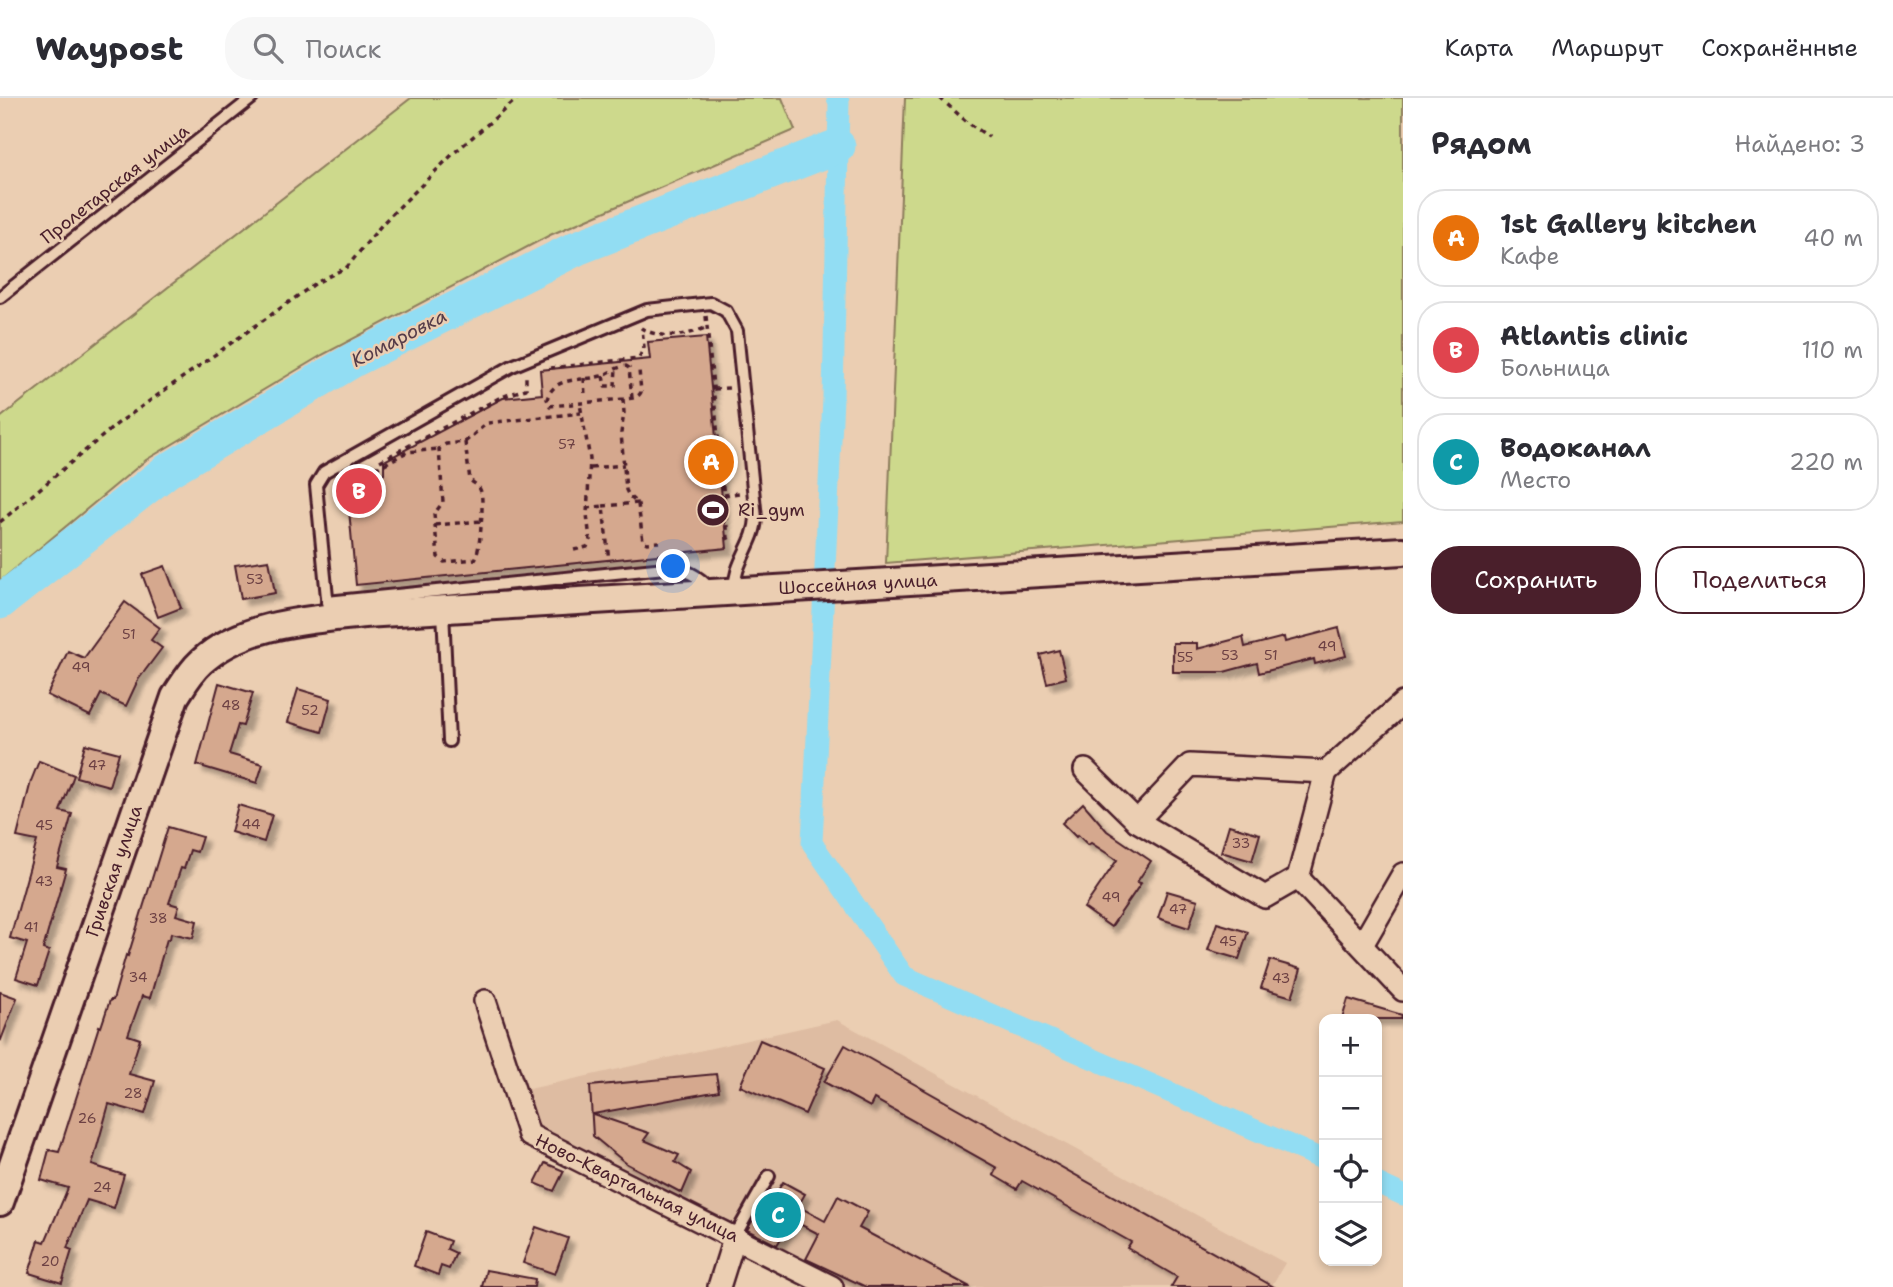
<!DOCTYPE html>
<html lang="ru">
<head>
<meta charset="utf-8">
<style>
  :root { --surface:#fff; --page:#f7f7f7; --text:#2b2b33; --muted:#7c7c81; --line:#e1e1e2; --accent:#4a1f2b }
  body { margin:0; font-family:"Shantell Sans",sans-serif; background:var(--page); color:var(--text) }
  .controls { position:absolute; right:21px; bottom:21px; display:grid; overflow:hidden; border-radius:14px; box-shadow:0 4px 10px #0003 }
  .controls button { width:63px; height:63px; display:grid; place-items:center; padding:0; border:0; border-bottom:2px solid var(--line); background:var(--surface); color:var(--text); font:35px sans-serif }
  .you { position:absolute; left:674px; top:469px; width:24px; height:24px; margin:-18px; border:5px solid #fff; border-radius:50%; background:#1a73e8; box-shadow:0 0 0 10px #1a73e833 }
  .badge { display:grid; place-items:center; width:46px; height:46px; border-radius:50%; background:var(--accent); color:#fff; font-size:23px; font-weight:700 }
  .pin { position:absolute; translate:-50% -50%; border:4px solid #fff; box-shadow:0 2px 7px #0006 }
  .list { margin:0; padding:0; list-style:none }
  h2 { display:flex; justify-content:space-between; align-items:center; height:91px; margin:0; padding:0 28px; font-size:30px }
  h2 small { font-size:23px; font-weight:400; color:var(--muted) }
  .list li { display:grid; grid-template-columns:46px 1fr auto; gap:21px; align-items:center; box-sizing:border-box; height:98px; margin:0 14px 14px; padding:0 14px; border:2px solid var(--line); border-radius:28px }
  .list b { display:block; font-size:26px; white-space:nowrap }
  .list p { margin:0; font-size:23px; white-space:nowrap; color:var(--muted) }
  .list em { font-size:23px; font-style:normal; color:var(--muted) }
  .actions { display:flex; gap:14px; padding:21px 28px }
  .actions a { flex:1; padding:16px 0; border:2px solid var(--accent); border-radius:28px; text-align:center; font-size:24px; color:var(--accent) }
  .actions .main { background:var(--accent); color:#fff }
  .icon { flex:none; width:38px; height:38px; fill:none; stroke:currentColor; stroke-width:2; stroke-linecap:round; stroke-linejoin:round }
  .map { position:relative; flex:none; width:1403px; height:1189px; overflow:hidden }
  header { display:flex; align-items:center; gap:42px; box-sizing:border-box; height:98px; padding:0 35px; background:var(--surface); border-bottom:2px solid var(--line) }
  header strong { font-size:33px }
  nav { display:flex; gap:38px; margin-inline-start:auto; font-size:24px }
  .search { width:490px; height:63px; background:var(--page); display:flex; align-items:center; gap:18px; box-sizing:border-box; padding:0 24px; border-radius:28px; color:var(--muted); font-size:26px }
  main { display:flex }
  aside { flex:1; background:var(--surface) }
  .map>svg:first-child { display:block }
  .built { fill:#debca2 }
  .green { fill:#cdd98c; stroke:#8c7c5c; stroke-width:2 }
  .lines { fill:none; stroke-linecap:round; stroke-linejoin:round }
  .canal { stroke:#92ddf3; stroke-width:21 }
  .river { stroke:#92ddf3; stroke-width:35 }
  .building { fill:#d5a88e; stroke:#4a1f2b; stroke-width:2; filter:url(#shadow) }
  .service-casing { stroke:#4a1f2b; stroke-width:16 }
  .minor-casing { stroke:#4a1f2b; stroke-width:26 }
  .tertiary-casing { stroke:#4a1f2b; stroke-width:32 }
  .path { stroke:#4a1f2b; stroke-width:3.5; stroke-dasharray:5 5; stroke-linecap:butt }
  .service { stroke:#ebceb2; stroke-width:10 }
  .minor { stroke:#ebceb2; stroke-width:21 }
  .tertiary { stroke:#ebceb2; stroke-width:26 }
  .labels { text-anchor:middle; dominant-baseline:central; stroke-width:5; stroke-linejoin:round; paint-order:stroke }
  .number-label { font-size:14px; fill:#6d4144 }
  .street-label { font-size:18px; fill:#4a1f2b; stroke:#ebceb2 }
  .poi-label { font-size:18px; fill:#4a1f2b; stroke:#ebceb2; text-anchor:start }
  .water-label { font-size:19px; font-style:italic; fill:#553c49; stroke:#ebceb2 }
</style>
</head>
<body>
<header>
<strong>Waypost</strong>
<div class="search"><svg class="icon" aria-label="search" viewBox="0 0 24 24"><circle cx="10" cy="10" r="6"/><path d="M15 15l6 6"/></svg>Поиск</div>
<nav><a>Карта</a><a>Маршрут</a><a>Сохранённые</a></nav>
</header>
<main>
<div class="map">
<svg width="1403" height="1189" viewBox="0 0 1403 1189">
  <defs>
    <filter id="shadow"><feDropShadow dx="6" dy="6" stdDeviation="2" flood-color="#0004"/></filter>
  </defs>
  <rect width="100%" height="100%" fill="#ebceb2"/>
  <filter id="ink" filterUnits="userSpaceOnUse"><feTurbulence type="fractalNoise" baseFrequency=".0143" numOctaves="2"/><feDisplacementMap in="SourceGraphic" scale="14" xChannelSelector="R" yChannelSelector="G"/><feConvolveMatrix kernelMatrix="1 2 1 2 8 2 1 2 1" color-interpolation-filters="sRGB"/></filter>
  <g filter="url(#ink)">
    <path class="built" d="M 837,922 L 1285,1165 L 1271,1189 L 811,1189 L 557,1063 L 534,1035 L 525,992 Z"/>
    <g class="green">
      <path d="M 411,0 L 782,0 L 795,32 L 550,137 L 322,257 L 146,362 L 0,483 L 0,320 Z"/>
      <path d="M 905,0 L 1403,0 L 1403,423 L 886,465 Z"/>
    </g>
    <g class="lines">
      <g class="canal">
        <path d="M 837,0 L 839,4 L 833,300 L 812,745 L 904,878 L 1324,1062"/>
        <path d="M 1377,1085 L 1403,1097"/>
      </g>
      <path class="river" d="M 0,504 L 167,373 L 355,261 L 577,150 L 838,48"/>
    </g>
    <g class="building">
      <path d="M 706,239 L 727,450 L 356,487 L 346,380 L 384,376 L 384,363 L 503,300 L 542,296 L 540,272 L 650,261 L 648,244 Z"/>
      <path d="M 269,462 L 275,495 L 241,501 L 235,467 Z"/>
      <path d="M 165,468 L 181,510 L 158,519 L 142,476 Z"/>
      <path d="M 125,504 L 160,530 L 151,542 L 162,550 L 138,582 L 126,608 L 101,596 L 90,618 L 47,597 L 68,553 L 84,560 Z"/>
      <path d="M 1339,530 L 1346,558 L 1315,566 L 1314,561 L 1259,575 L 1257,565 L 1224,574 L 1173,574 L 1173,545 L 1197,545 L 1197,551 L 1243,539 L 1245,549 L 1284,539 L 1285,544 Z"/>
      <path d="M 1059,552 L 1066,580 L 1047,585 L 1040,557 Z"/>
      <path d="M 219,585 L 253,595 L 243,628 L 238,627 L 229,656 L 263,666 L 257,685 L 197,667 Z"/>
      <path d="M 298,591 L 331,601 L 322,634 L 288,624 Z"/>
      <path d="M 85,646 L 119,655 L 109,688 L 76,679 Z"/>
      <path d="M 39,663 L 74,677 L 60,713 L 72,716 L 57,769 L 66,771 L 43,851 L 49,853 L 38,887 L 16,880 L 27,845 L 10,840 L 37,743 L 17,739 L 31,683 Z"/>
      <path d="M 1083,705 L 1107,733 L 1151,763 L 1137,784 L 1141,785 L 1111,829 L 1084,810 L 1117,762 L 1091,745 L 1088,747 L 1078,737 L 1076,739 L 1062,725 Z"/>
      <path d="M 238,707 L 272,717 L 264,744 L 231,734 Z"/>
      <path d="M 1229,727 L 1260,736 L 1252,763 L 1221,754 Z"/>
      <path d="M 168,729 L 202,739 L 197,754 L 190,752 L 184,771 L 181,770 L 169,805 L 179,808 L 176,817 L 197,823 L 193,840 L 171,835 L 170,841 L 167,841 L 150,900 L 142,898 L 128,937 L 140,941 L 129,976 L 155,983 L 145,1016 L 109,1006 L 92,1067 L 124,1077 L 114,1110 L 87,1102 L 67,1150 L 72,1152 L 62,1185 L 29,1175 L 39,1142 L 45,1144 L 68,1090 L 41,1082 L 49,1052 L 59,1054 L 99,928 L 101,929 L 110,902 L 113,902 L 126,857 L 128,858 Z"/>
      <path d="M 1167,793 L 1198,802 L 1189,830 L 1158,820 Z"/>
      <path d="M 1217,825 L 1248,834 L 1239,861 L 1208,852 Z"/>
      <path d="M 1270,862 L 1301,871 L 1292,899 L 1261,890 Z"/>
      <path d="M 0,894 L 17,900 L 1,942 L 0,941 Z"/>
      <path d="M 1348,901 L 1402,917 L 1401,921 L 1342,921 Z"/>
      <path d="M 760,942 L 825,970 L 805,1016 L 740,988 Z"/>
      <path d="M 845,947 L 1274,1189 L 1171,1189 L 1177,1179 L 1127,1150 L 1131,1144 L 1022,1083 L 1017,1091 L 993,1077 L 997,1070 L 874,1001 L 870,1009 L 824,984 Z"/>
      <path d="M 716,976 L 719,993 L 593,1016 L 649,1035 L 644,1042 L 679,1057 L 675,1064 L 691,1074 L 682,1095 L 627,1066 L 593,1038 L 590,988 Z"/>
      <path d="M 545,1065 L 564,1073 L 554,1093 L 535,1085 Z"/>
      <path d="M 783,1084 L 805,1096 L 798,1108 L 825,1123 L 838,1098 L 868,1114 L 859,1130 L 970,1189 L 866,1189 L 806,1161 L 819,1136 L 792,1122 L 777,1147 L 747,1132 L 763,1104 L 769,1107 Z"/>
      <path d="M 536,1129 L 568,1140 L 555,1176 L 523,1165 Z"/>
      <path d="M 426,1134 L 450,1143 L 447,1151 L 456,1155 L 449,1171 L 441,1168 L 438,1177 L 414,1168 Z"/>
      <path d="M 486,1172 L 535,1181 L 534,1189 L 482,1189 Z"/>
    </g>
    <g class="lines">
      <defs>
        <g id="service">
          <path d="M 0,199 L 252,0"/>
          <path d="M 327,504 L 665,470 C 686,471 697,476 711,492"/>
          <path d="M 443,513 L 449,643"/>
          <path d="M 329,520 L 316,387 L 324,374 L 512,268 L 647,212 L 711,205 L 726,213 L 737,233 L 756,420 C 755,446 732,466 735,493"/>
          <path d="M 735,1138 L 769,1078"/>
        </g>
        <g id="minor">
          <path d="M 1403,605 L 1326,674 L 1190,667 L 1137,723 L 1265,799 L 1298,780 L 1403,892"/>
          <path d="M 1085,672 L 1137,723"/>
          <path d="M 1298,780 L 1326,674"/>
          <path d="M 1362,847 L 1403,776"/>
          <path d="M 485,903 L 529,1037 L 832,1189"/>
          <path d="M 719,1189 L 735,1138"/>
        </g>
        <path id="tertiary" d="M 0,1104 L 175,599 C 183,587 190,574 201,564 C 243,525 310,522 364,516 L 1403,453"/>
      </defs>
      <use href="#service" class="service-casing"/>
      <use href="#minor" class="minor-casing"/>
      <use href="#tertiary" class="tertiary-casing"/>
      <g class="path">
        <path d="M 940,0 L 967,24 L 989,39"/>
        <path d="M 706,218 L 728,440 L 731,446"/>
        <path d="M 641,230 C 661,242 688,238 707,229"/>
        <path d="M 550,270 L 639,260 L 644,249 L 642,230"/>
        <path d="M 603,278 L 605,288 L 615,288 L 616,269"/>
        <path d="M 584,280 L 585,298"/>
        <path d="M 714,291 L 729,290"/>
        <path d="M 632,300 L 629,270 L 626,268 C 616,269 610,275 601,278 C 581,284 555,277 547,301 L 550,308 L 623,301 C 630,300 638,301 641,294 L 639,272"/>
        <path d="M 623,301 L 624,315 L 621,335 L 626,392 L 629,398 L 638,406 L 643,443 L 647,445 L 659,444"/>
        <path d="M 465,344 L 470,382 C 474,386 479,387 481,394 C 484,404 480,455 475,461 L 444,464 L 438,459 L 434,416 L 443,404 L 439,351 L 446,346 Z"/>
        <path d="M 465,344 L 487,325 L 581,315"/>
        <path d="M 380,363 L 501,299 L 526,291 L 526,276"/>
        <path d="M 365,369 L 379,369 L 407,354 L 439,351"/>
        <path d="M 591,370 L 624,367"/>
        <path d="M 724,397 L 739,395"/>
        <path d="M 603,408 L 638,405"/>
        <path d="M 587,410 L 603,408 L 609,463"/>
        <path d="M 0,424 L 117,326 L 316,185 L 347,169 L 384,124 L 454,55 L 518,0"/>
        <path d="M 435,427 L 482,423"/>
        <path d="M 574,452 L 587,449 L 590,442 L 587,416 L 590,361 L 580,306"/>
      </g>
      <use href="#service" class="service"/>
      <use href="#minor" class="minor"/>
      <use href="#tertiary" class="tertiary"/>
    </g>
  </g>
  <defs>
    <symbol id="stadium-disc" viewBox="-11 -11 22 22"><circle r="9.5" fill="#4a1f2b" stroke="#ebceb2"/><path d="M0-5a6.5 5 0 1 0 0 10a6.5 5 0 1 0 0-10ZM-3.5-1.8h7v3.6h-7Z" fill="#fff"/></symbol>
  </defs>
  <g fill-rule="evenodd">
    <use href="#stadium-disc" x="694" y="393" width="38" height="38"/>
  </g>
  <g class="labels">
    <g class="number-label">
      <text x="567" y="346">57</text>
      <text x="255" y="481">53</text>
      <text x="129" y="536">51</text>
      <text x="1327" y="548">49</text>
      <text x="1230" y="557">53</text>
      <text x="1271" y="557">51</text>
      <text x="1185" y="559">55</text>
      <text x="81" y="569">49</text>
      <text x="231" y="607">48</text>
      <text x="310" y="612">52</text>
      <text x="97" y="667">47</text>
      <text x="251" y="726">44</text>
      <text x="44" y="727">45</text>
      <text x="1241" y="745">33</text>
      <text x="44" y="783">43</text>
      <text x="1111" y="799">49</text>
      <text x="1178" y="811">47</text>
      <text x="158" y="820">38</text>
      <text x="31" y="829">41</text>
      <text x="1228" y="843">45</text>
      <text x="138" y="879">34</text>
      <text x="1281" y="880">43</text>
      <text x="133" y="995">28</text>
      <text x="87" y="1020">26</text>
      <text x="102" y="1089">24</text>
      <text x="50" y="1163">20</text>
    </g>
    <g class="street-label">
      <text transform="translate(115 86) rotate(-38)">Пролетарская улица</text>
      <text transform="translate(858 486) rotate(-3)">Шоссейная улица</text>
      <text transform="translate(114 773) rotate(-71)">Гривская улица</text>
      <text transform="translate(637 1090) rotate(26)">Ново-Квартальная улица</text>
    </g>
    <g class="poi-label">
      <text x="738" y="412">Ri_gym</text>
    </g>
    <g class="water-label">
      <text transform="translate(399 240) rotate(-27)">Комаровка</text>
    </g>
  </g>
</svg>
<div class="controls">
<button>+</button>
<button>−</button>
<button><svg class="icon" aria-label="locate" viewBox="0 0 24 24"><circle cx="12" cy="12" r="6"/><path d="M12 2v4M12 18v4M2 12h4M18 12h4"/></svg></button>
<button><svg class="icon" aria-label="layers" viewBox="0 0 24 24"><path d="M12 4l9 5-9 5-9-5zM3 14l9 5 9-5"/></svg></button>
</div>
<div class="you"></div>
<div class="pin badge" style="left:711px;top:364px;background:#e8710a">A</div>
<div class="pin badge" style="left:359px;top:393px;background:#e0444e">B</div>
<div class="pin badge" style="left:778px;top:1117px;background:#0f9aa8">C</div>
</div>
<aside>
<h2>Рядом<small>Найдено: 3</small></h2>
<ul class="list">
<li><span class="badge" style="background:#e8710a">A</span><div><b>1st Gallery kitchen</b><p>Кафе</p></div><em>40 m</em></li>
<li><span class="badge" style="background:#e0444e">B</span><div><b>Atlantis clinic</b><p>Больница</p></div><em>110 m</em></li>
<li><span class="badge" style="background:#0f9aa8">C</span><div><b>Водоканал</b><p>Место</p></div><em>220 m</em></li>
</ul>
<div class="actions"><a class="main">Сохранить</a><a>Поделиться</a></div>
</aside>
</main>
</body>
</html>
